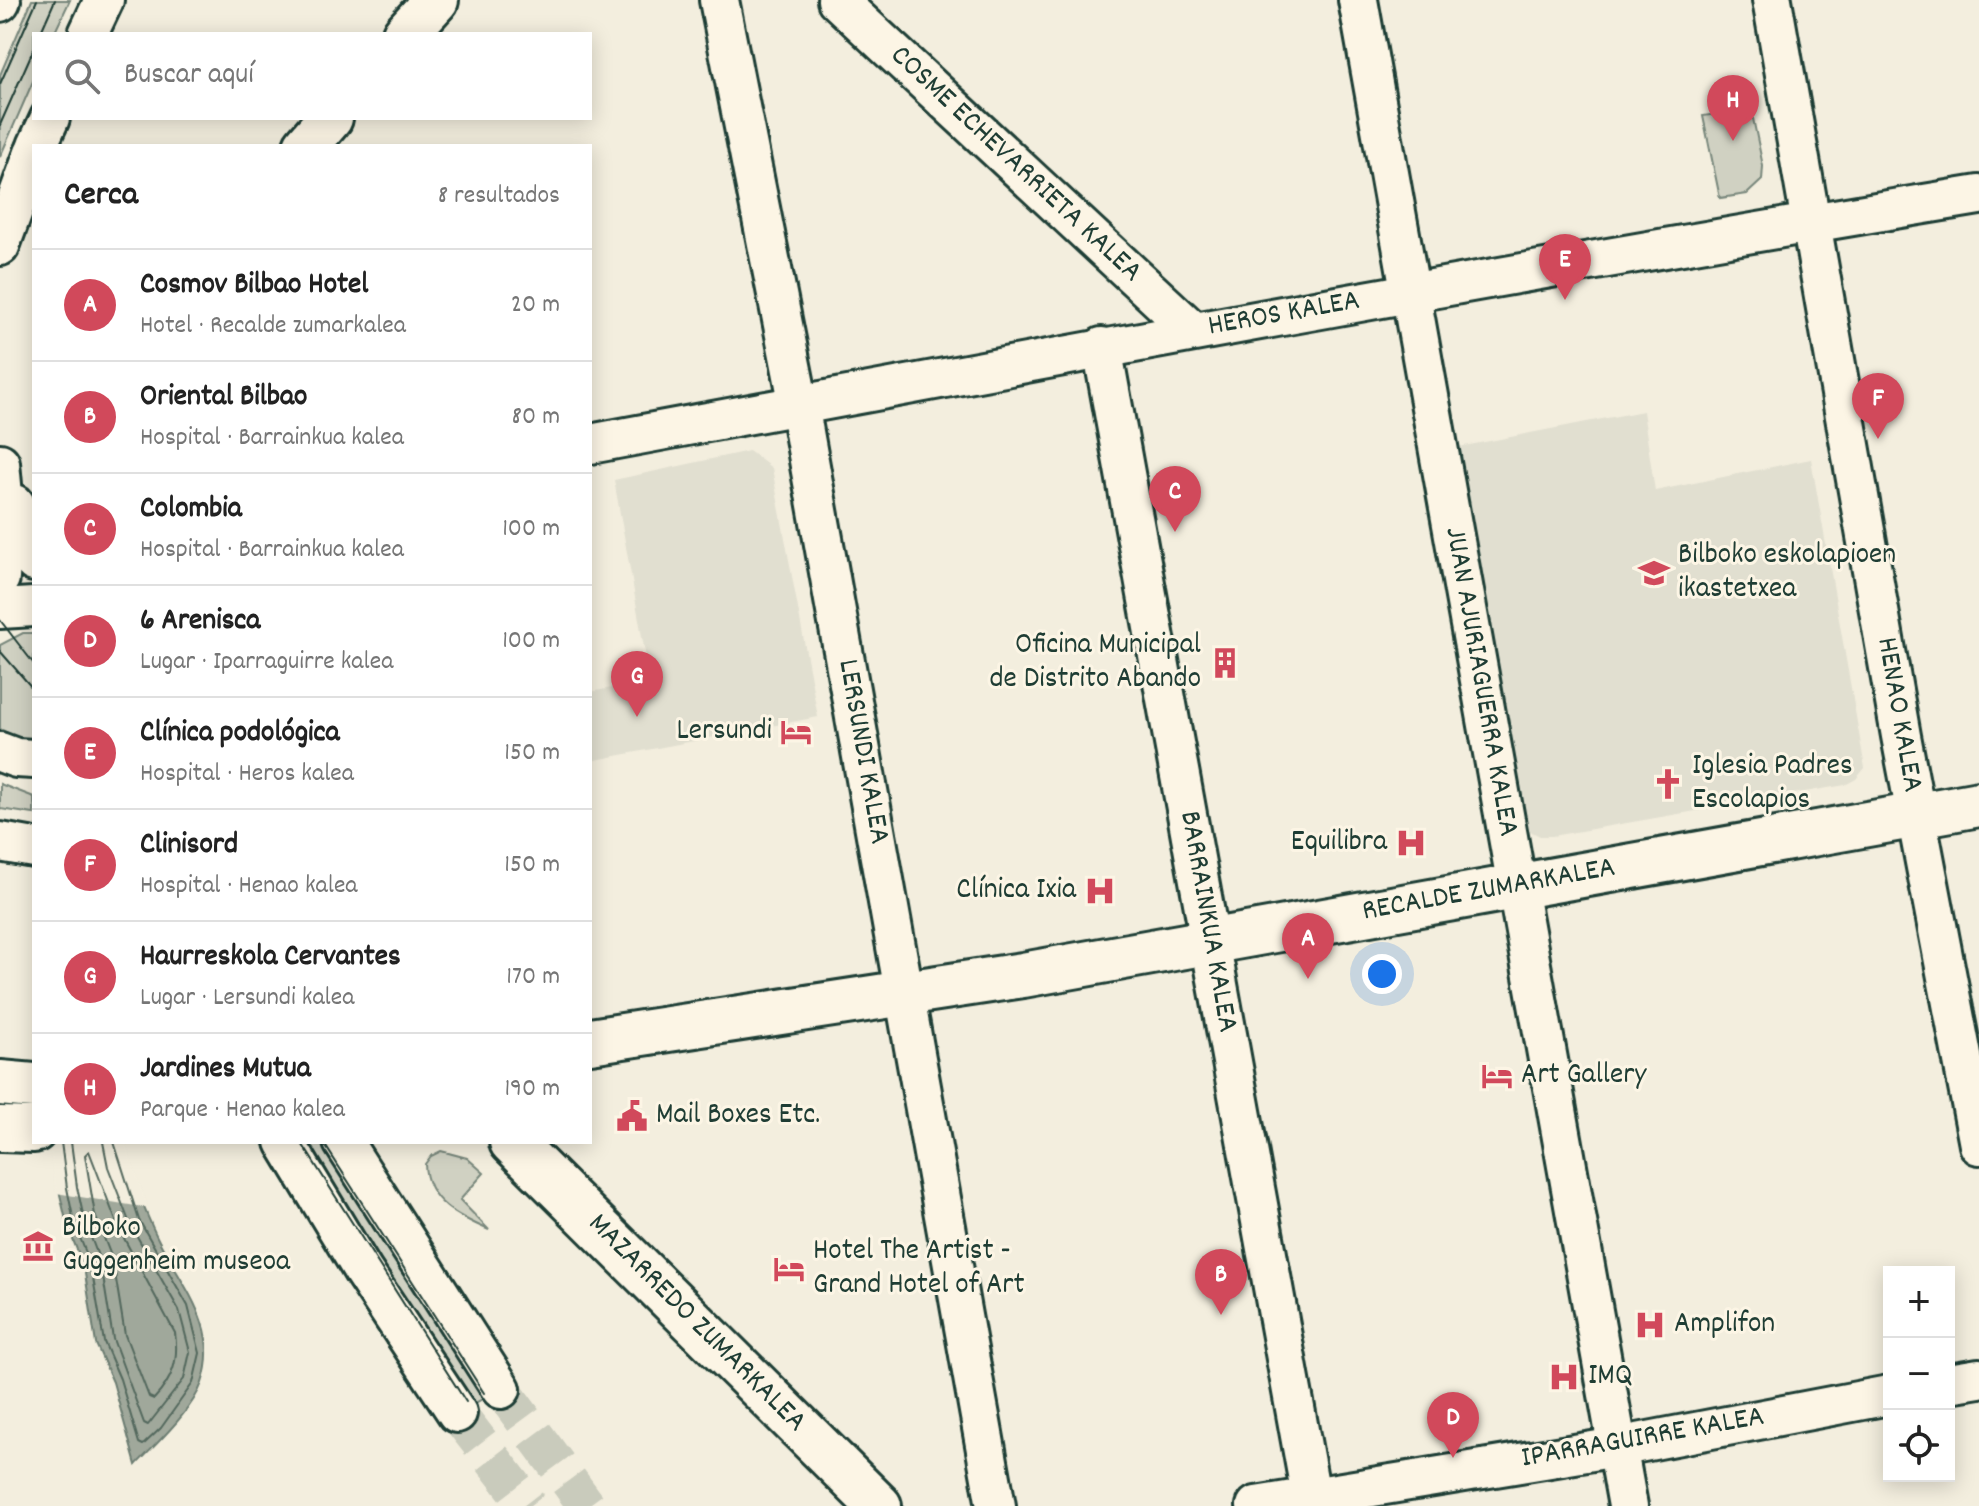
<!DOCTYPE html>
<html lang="es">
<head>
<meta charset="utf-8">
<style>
  :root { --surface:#fff; --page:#f2f2f2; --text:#222; --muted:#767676; --line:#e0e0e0; --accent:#d1495b }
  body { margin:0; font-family:Dekko,sans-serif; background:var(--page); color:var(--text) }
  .controls { position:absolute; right:24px; bottom:24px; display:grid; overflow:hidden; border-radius:0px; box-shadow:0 4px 20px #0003 }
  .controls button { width:72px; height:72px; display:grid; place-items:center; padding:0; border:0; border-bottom:2px solid var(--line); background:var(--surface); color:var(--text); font:40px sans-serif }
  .you { position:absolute; left:1382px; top:974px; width:28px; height:28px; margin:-20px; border:6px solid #fff; border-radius:50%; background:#1a73e8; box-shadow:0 0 0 12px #1a73e833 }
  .badge { display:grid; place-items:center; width:52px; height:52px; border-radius:50%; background:var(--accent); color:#fff; font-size:26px; font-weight:700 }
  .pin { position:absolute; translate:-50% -66px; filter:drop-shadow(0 2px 4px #0008) }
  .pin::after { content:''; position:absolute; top:42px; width:28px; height:24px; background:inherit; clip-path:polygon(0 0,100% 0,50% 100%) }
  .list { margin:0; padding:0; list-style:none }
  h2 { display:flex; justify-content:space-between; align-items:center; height:104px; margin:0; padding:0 32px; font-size:34px }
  h2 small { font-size:26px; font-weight:400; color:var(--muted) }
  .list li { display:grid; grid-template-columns:52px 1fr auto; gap:24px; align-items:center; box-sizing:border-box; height:112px; padding:0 32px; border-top:2px solid var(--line) }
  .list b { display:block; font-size:30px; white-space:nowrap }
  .list p { margin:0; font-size:26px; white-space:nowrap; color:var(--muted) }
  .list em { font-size:26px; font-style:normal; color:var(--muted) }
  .icon { flex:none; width:44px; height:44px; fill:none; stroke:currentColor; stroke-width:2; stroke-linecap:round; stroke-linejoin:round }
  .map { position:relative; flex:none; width:1979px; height:1506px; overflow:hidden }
  .search { position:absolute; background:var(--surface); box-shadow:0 4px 20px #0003; left:32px; top:32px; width:560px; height:88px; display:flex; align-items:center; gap:20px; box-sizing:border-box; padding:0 28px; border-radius:0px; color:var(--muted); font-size:30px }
  .panel { position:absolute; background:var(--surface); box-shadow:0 4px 20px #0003; left:32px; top:144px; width:560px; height:1000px; border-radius:0px }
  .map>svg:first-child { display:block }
  .built { fill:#e1dfd0 }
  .green { fill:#d0d1c2; stroke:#78877b; stroke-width:2 }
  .water { fill:#a0a89b; stroke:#6c7d72; stroke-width:2 }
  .pier { fill:#f3eede }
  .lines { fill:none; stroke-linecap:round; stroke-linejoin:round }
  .shore { stroke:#53685d; stroke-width:2 }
  .minor-tunnel { stroke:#c9cbbc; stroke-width:38; stroke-dasharray:38 19; stroke-linecap:butt }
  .minor-casing { stroke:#1f3d34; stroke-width:44 }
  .major-casing { stroke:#1f3d34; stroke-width:50 }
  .minor { stroke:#fcf5e5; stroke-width:38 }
  .major { stroke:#fcf5e5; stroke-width:44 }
  .tram { stroke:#1f3d34; stroke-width:2 }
  .labels { text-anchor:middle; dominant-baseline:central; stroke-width:6; stroke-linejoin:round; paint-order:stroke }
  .street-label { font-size:30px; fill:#1f3d34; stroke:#fcf5e5 }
  .poi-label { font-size:30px; fill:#1f3d34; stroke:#fcf5e5; text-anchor:start }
</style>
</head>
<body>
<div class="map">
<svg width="1979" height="1506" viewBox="0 0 1979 1506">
  <rect width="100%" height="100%" fill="#f3eede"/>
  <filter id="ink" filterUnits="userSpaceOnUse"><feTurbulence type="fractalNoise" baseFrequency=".0125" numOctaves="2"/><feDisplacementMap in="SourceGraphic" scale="16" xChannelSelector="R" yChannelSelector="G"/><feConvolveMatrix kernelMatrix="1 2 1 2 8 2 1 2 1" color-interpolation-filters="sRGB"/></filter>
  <g filter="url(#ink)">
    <g class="built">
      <path d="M 1643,411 L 1655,491 L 1811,459 L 1865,768 L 1856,779 L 1845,785 L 1552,836 L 1540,836 L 1526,829 L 1454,448 Z"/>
      <path d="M 749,451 L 772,468 L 818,717 L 590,761 L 590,692 L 650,681 L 614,480 Z"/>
    </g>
    <g class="green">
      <path d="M 32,0 L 70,0 L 54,34 L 34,34 L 34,79 L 0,157 L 0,75 Z"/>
      <path d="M 1751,109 L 1763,166 L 1762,180 L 1747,194 L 1720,198 L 1703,116 Z"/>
      <path d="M 23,633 L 34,633 L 34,741 L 19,739 L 0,729 L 0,645 Z"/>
      <path d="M 0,784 L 34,797 L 34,814 L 0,809 Z"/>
      <path d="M 285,1142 L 344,1142 L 501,1389 L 457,1413 Z"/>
      <path d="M 441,1151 L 467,1158 L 484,1173 L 460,1200 L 489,1230 C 459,1217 426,1202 425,1164 L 431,1156 Z"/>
    </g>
    <path class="water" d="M 126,1161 C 136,1188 146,1215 159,1241 C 183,1287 221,1328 202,1383 C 192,1411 156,1444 136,1465 L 113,1382 L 96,1344 L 84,1267 L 67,1225 L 59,1190 Z"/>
    <path class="pier" d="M 49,1142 L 125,1142 L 148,1208 L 56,1193 Z"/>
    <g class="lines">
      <g class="shore">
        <path d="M 61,1142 L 67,1188 L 74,1222 L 91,1266 L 104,1342 L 120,1379 L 139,1443 L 143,1445 L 161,1428 L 193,1383 L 200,1353 L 188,1306 L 139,1220 L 114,1142"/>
        <path d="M 71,1142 L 77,1187 L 84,1219 L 101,1264 L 113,1339 L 144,1423 L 148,1425 L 184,1379 L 190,1352 L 179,1310 L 130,1224 L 108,1167 L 103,1142"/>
        <path d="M 89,1151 L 119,1229 L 175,1333 C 179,1360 173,1379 154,1399 L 149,1397 L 125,1335 L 113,1261 L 95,1215 L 85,1155 Z"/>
      </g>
      <g class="minor-tunnel">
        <path d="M 501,1389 L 587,1506"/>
        <path d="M 457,1413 L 529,1506"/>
      </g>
      <defs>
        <g id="minor">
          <path d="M 719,0 L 802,421 L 996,1506"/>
          <path d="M 837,0 L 1193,331"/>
          <path d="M 1358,0 L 1628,1506"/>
          <path d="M 1772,0 L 1901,736 L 1979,1145"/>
          <path d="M 0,2 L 1,0"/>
          <path d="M 88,34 L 104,0"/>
          <path d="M 37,146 L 50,118"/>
          <path d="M 0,246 L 34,153"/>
          <path d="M 1102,347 L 1311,1496"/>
          <path d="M 590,444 C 1052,358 1515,271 1979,195"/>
          <path d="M 0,463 L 4,506 L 0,578"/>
          <path d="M 15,504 L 34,562"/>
          <path d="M 0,609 L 34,607"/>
          <path d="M 0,752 L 16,758 L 34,759"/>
          <path d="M 0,842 L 34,848"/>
          <path d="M 285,1142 L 363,1271 L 457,1413"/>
          <path d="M 343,1142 L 501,1389"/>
          <path d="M 1949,1383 L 1979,1378"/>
          <path d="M 1256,1506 L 1617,1447 L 1889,1395"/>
        </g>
        <g id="major">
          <path d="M 405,34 L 436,0"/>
          <path d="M 306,146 L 330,118"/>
          <path d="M 590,1041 L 1023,975 L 1979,804"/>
          <path d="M 0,1083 L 34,1086"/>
          <path d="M 0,1129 L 34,1130"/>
          <path d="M 512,1142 L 879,1506"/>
        </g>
      </defs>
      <use href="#minor" class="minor-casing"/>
      <use href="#major" class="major-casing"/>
      <use href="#minor" class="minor"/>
      <use href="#major" class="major"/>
      <g class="tram">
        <path d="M 40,34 L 55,0"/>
        <path d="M 0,84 L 37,0"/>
        <path d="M 0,125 L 34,48"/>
        <path d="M 0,620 L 34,664"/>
        <path d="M 0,651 L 34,690"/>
        <path d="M 301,1142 L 466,1402"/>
        <path d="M 323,1142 L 484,1393"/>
      </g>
    </g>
  </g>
  <defs>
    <symbol id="university-bare" viewBox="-9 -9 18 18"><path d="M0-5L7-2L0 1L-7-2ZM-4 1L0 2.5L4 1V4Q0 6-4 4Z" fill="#d1495b" stroke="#fcf5e5" stroke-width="2.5" paint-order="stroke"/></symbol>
    <symbol id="building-bare" viewBox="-9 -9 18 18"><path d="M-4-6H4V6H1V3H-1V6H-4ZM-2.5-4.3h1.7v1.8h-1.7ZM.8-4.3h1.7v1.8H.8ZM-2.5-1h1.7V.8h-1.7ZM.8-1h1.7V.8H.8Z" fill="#d1495b" stroke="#fcf5e5" stroke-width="2.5" paint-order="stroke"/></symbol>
    <symbol id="hotel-bare" viewBox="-9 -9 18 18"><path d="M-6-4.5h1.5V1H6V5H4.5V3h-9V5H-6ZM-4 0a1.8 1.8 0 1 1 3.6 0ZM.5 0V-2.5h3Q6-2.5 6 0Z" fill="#d1495b" stroke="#fcf5e5" stroke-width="2.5" paint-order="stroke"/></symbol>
    <symbol id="church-bare" viewBox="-9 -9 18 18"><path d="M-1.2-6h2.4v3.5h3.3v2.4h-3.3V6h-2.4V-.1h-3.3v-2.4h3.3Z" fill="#d1495b" stroke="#fcf5e5" stroke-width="2.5" paint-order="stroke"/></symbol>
    <symbol id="hospital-bare" viewBox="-9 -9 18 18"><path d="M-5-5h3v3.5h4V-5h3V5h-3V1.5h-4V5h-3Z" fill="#d1495b" stroke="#fcf5e5" stroke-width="2.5" paint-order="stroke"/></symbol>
    <symbol id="civic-bare" viewBox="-9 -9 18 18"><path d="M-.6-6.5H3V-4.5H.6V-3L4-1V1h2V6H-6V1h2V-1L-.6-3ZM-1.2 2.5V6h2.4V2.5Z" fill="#d1495b" stroke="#fcf5e5" stroke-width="2.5" paint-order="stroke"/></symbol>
    <symbol id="museum-bare" viewBox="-9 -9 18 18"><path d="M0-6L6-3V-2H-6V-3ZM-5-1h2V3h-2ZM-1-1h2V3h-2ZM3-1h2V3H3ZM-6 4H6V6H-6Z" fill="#d1495b" stroke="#fcf5e5" stroke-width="2.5" paint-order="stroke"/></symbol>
  </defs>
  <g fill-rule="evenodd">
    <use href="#university-bare" x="1632" y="551" width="44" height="44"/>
    <use href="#building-bare" x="1203" y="641" width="44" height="44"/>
    <use href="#hotel-bare" x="774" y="710" width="44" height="44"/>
    <use href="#church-bare" x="1646" y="762" width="44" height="44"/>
    <use href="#hospital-bare" x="1389" y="821" width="44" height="44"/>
    <use href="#hospital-bare" x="1078" y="869" width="44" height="44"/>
    <use href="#hotel-bare" x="1475" y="1054" width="44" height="44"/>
    <use href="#civic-bare" x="610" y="1094" width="44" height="44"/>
    <use href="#museum-bare" x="16" y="1224" width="44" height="44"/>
    <use href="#hotel-bare" x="767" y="1247" width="44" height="44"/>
    <use href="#hospital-bare" x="1628" y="1303" width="44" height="44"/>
    <use href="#hospital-bare" x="1542" y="1355" width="44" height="44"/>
  </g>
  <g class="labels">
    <g class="street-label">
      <text transform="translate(1015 165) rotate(43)">COSME ECHEVARRIETA KALEA</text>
      <text transform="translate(1284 315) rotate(-10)">HEROS KALEA</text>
      <text transform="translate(1480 682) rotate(80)">JUAN AJURIAGUERRA KALEA</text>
      <text transform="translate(1898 715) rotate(80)">HENAO KALEA</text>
      <text transform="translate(862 752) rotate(80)">LERSUNDI KALEA</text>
      <text transform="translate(1489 891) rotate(-10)">RECALDE ZUMARKALEA</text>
      <text transform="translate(1207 922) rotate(80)">BARRAINKUA KALEA</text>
      <text transform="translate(696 1324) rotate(45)">MAZARREDO ZUMARKALEA</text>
      <text transform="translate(1643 1439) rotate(-10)">IPARRAGUIRRE KALEA</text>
    </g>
    <g class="poi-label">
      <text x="1678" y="556">Bilboko eskolapioen<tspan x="1678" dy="34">ikastetxea</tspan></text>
      <text x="1201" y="646" text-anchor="end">Oficina Municipal<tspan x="1201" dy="34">de Distrito Abando</tspan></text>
      <text x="772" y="732" text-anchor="end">Lersundi</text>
      <text x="1692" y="767">Iglesia Padres<tspan x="1692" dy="34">Escolapios</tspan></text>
      <text x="1387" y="843" text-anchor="end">Equilibra</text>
      <text x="1076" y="891" text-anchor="end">Clínica Ixia</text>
      <text x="1521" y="1076">Art Gallery</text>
      <text x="656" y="1116">Mail Boxes Etc.</text>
      <text x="62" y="1229">Bilboko<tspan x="62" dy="34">Guggenheim museoa</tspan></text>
      <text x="813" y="1252">Hotel The Artist -<tspan x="813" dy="34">Grand Hotel of Art</tspan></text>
      <text x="1674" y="1325">Amplifon</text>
      <text x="1588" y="1377">IMQ</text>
    </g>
  </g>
</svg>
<div class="controls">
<button>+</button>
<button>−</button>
<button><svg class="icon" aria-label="locate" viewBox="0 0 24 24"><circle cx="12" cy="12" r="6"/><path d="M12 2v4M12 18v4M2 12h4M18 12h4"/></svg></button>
</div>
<div class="you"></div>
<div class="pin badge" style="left:1308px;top:979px">A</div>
<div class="pin badge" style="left:1221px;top:1315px">B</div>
<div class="pin badge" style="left:1175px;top:532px">C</div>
<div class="pin badge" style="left:1453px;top:1458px">D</div>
<div class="pin badge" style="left:1565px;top:300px">E</div>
<div class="pin badge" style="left:1878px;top:439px">F</div>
<div class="pin badge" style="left:637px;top:717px">G</div>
<div class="pin badge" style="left:1733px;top:141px">H</div>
<div class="search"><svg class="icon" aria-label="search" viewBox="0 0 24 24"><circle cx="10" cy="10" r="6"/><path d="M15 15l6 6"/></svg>Buscar aquí</div>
<section class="panel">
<h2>Cerca<small>8 resultados</small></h2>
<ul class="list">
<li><span class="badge">A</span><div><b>Cosmov Bilbao Hotel</b><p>Hotel · Recalde zumarkalea</p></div><em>20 m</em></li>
<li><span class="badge">B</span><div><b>Oriental Bilbao</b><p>Hospital · Barrainkua kalea</p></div><em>80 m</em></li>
<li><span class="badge">C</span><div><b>Colombia</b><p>Hospital · Barrainkua kalea</p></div><em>100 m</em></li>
<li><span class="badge">D</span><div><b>6 Arenisca</b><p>Lugar · Iparraguirre kalea</p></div><em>100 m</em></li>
<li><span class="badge">E</span><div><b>Clínica podológica</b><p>Hospital · Heros kalea</p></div><em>150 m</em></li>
<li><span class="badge">F</span><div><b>Clinisord</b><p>Hospital · Henao kalea</p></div><em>150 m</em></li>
<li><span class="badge">G</span><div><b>Haurreskola Cervantes</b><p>Lugar · Lersundi kalea</p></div><em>170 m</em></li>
<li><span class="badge">H</span><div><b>Jardines Mutua</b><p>Parque · Henao kalea</p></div><em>190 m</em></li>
</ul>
</section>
</div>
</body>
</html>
